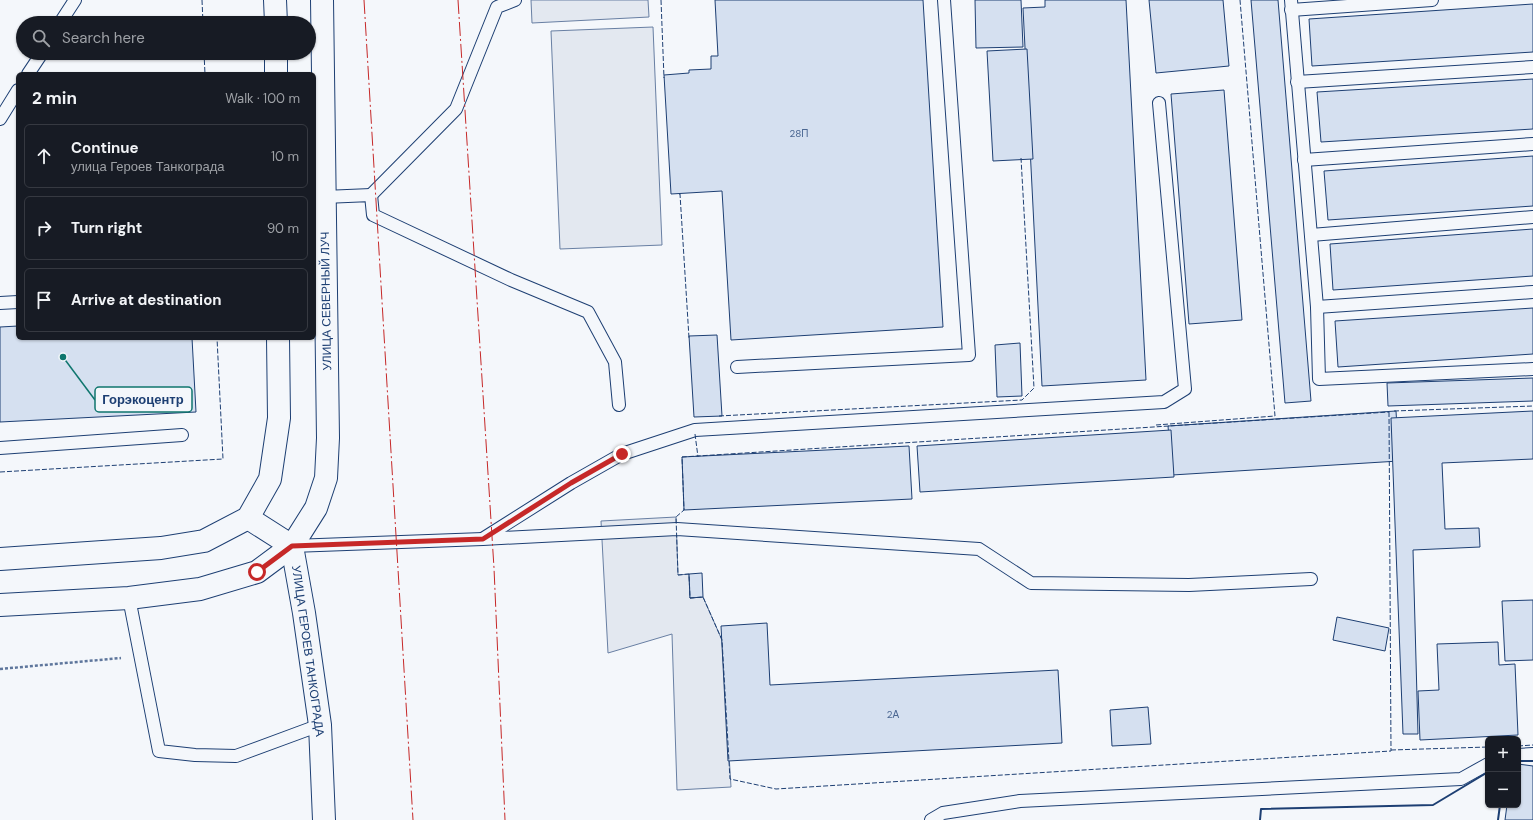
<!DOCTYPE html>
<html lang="en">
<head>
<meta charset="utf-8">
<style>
  :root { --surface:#171b24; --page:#20242c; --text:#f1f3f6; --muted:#9ea1a6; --line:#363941 }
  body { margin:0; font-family:"DM Sans",sans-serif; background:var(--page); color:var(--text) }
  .controls { position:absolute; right:12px; bottom:12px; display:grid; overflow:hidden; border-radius:6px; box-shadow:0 1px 3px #0004 }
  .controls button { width:36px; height:36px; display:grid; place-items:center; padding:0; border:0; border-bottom:1px solid var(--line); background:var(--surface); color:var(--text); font:20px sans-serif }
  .stop { position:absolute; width:12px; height:12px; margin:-9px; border:3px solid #c62828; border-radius:50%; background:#fff }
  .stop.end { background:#c62828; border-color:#fff; box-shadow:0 1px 4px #0008 }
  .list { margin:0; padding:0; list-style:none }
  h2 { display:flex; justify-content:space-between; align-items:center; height:52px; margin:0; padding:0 16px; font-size:17px }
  h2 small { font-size:13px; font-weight:400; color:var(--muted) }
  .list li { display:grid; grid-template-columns:26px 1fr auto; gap:12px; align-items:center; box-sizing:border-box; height:64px; margin:0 8px 8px; padding:0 8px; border:1px solid var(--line); border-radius:6px }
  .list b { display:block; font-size:15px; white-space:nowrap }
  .list p { margin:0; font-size:13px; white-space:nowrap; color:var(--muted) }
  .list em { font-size:13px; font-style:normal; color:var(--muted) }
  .icon { flex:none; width:22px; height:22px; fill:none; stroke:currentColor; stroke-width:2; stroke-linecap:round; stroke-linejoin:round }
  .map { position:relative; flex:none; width:1533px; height:820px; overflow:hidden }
  .search { position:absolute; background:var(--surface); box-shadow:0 1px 3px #0004; left:16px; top:16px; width:300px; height:44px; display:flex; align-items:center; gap:10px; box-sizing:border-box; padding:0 14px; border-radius:22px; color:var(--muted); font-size:15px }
  .panel { position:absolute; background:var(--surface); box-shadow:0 1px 3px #0004; left:16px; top:72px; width:300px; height:268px; border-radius:6px }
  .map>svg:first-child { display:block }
  .parking { fill:#e3e8f0; stroke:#687fa3 }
  .building { fill:#d5e0f0; stroke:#1d3f73 }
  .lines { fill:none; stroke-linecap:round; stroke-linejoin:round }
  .service-casing { stroke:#1d3f73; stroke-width:14 }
  .minor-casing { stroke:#1d3f73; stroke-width:24 }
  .primary-casing { stroke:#1d3f73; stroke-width:24 }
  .path { stroke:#5e769c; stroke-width:2.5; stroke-dasharray:3 2; stroke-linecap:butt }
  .service { stroke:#f4f7fb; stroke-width:12 }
  .minor { stroke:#f4f7fb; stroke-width:22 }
  .primary { stroke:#f4f7fb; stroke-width:22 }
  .fence { stroke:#1d3f73; stroke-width:1; stroke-dasharray:5 2; stroke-linecap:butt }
  .wall { stroke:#1d3f73; stroke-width:2 }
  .power { stroke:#c62828; stroke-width:1; stroke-dasharray:14 3 2 3; stroke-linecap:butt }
  .route { stroke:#c62828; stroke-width:5 }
  .labels { text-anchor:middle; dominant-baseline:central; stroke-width:3; stroke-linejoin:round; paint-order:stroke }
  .number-label { font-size:10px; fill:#4b6792 }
  .street-label { font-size:12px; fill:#1d3f73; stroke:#f4f7fb }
  .leader { fill:none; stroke:#0f766e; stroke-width:1.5 }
  .callout-dot { fill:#0f766e; stroke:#f4f7fb; stroke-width:1.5 }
  .callout { fill:#f4f7fb; stroke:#0f766e; stroke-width:1.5 }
  .callout-label { font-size:13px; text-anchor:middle; font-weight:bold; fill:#1d3f73 }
</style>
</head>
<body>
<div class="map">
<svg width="1533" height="820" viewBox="0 0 1533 820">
  <rect width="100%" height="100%" fill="#f4f7fb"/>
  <g class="parking">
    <path d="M 531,0 L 648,0 L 649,17 L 532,23 Z"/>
    <path d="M 653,27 L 662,245 L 560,249 L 551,31 Z"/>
    <path d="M 676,517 L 678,575 L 689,574 L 690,598 L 703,597 L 722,640 L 731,787 L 677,790 L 672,634 L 608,653 L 601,521 Z"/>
  </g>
  <g class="building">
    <path d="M 715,0 L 923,0 L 943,327 L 731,340 L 722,191 L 671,194 L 664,75 L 689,73 L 689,70 L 711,69 L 711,56 L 718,56 Z"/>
    <path d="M 975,0 L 1021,0 L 1023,47 L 976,48 Z"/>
    <path d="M 1045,0 L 1126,0 L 1146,380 L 1042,386 L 1023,8 L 1045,7 Z"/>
    <path d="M 1149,0 L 1223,0 L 1229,66 L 1156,73 Z"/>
    <path d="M 1251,0 L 1278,0 L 1311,401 L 1285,403 Z"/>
    <path d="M 1533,4 L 1533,52 L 1312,66 L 1309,19 Z"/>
    <path d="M 1027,49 L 1033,159 L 993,161 L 987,51 Z"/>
    <path d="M 1533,79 L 1533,129 L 1321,142 L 1317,92 Z"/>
    <path d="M 1224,90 L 1242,320 L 1189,324 L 1171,94 Z"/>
    <path d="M 1533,156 L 1533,206 L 1328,220 L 1324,171 Z"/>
    <path d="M 1533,229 L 1533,276 L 1333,290 L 1330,244 Z"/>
    <path d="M 1533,308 L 1533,354 L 1338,367 L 1335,321 Z"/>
    <path d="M 18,326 L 18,338 L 192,338 L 196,412 L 0,422 L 0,327 Z"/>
    <path d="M 717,335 L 722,416 L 694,417 L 689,336 Z"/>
    <path d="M 1020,343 L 1022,396 L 997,397 L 995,345 Z"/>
    <path d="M 1533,378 L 1533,401 L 1388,406 L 1387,383 Z"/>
    <path d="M 1396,411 L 1399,461 L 1172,475 L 1168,426 Z"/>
    <path d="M 1533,411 L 1533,459 L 1442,463 L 1445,529 L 1479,528 L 1480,547 L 1413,550 L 1418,734 L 1403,734 L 1391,418 Z"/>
    <path d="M 1171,430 L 1174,477 L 920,492 L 917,446 Z"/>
    <path d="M 909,446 L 912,499 L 684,510 L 682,457 Z"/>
    <path d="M 702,573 L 703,597 L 690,598 L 689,574 Z"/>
    <path d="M 1533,600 L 1533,660 L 1505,661 L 1502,601 Z"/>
    <path d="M 1337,617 L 1389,628 L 1385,651 L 1333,640 Z"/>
    <path d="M 767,623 L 770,685 L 1058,670 L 1062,743 L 728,761 L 721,626 Z"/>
    <path d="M 1498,642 L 1499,665 L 1515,664 L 1518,735 L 1420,740 L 1418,691 L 1439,690 L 1437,644 Z"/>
    <path d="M 1148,707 L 1151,744 L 1112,746 L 1110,710 Z"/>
    <path d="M 1518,764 L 1533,766 L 1533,820 L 1505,820 L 1507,805 L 1518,805 Z"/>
  </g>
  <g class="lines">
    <defs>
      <g id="service">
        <path d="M 1291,0 L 1317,307 L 1319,379 L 1533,369"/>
        <path d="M 1291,10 L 1432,0"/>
        <path d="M 60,23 L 75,0"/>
        <path d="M 28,74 L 42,53"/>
        <path d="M 1297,82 L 1533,67"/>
        <path d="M 0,119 L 18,90"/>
        <path d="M 1304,160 L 1533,144"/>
        <path d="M 371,195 L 456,109 L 497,7 L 515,0"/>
        <path d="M 324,197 L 371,195 L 373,215 L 511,280 L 588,312 L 615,362 L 619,405"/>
        <path d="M 1311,235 L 1533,217"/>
        <path d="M 0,303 L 18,302"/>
        <path d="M 1317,307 L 1533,292"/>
        <path d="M 737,367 L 969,355 L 944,0"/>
        <path d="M 0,448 L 182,435"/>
        <path d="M 484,538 L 571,483 L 622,454 L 695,430 L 1164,402 L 1185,389 L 1159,103"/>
        <path d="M 292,546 L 483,539 L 677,529 L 979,549 L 1031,583 L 1189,585 L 1311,579"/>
        <path d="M 129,598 L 159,751 L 195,755 L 236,756 L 320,725"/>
        <path d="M 1518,755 L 1533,754"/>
        <path d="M 931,820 L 943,813 L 1020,801 L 1461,779 L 1488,764"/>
      </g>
      <path id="minor" d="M 248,518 L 292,546 L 304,613 L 320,725 L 324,820"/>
      <g id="primary">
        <path d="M 275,0 L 276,23"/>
        <path d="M 276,53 L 276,74"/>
        <path d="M 0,559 L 161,548 L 204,541 L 248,518 L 270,479 L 279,418 L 278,338"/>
        <path d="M 0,605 L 129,598 L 200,589 L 257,572 L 292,546 L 316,508 L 326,478 L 328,438 L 322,0"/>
      </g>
    </defs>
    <use href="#service" class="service-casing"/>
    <use href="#minor" class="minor-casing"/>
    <use href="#primary" class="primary-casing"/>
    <path class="path" d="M 0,669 L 121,658"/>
    <use href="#service" class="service"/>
    <use href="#minor" class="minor"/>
    <use href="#primary" class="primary"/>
    <g class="fence">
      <path d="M 202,0 L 203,23"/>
      <path d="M 661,0 L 664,78"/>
      <path d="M 204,53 L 205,74"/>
      <path d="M 679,194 L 680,194 L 689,338"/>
      <path d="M 1394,411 L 1533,406"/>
      <path d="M 1389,412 L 1391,751 L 776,789 L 730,779 L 722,640 L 703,597 L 690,598 L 689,574 L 678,575 L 676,517 L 684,510 L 682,457 Z"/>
      <path d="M 719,416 L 1022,400 L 1034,388 L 1021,158"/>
      <path d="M 1156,425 L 1275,416 L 1240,0"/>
      <path d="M 695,434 L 698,457"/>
      <path d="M 0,472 L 223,459 L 217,338"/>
      <path d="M 1518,746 L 1533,745"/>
      <path d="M 1391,750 L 1488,747"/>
    </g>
    <g class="wall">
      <path d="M 1520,761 L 1533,761"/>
      <path d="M 1260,820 L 1261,809 L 1433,805 L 1488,772"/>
      <path d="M 1498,820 L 1500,805"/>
    </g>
    <g class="power">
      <path d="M 364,0 L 413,820"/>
      <path d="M 458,0 L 494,568 L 505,820"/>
    </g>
  </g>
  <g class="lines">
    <path class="route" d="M 257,572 L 292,546 L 483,539 L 571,483 L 622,454"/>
  </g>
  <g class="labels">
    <g class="number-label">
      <text x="799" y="133">28П</text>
      <text x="893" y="714">2А</text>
    </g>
    <g class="street-label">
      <text transform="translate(326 301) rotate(-91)">УЛИЦА СЕВЕРНЫЙ ЛУЧ</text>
      <text transform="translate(308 651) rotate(82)">УЛИЦА ГЕРОЕВ ТАНКОГРАДА</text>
    </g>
  </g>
  <path class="leader" d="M63 357L95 400"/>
  <circle class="callout-dot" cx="63" cy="357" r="4"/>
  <rect class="callout" x="95" y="387" width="97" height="25" rx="4"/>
  <g class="callout-label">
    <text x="143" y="404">Горэкоцентр</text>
  </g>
</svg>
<div class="controls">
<button>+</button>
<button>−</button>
</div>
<div class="stop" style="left:257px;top:572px"></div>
<div class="stop end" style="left:622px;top:454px"></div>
<div class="search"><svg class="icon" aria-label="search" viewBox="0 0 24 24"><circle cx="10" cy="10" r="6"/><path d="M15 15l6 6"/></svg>Search here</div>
<section class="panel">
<h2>2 min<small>Walk · 100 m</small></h2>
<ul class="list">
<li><svg class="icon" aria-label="ahead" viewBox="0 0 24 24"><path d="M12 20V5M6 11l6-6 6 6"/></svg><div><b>Continue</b><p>улица Героев Танкограда</p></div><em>10 m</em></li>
<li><svg class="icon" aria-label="right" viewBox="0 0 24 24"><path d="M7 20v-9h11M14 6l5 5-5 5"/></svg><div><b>Turn right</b></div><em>90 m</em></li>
<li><svg class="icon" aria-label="arrive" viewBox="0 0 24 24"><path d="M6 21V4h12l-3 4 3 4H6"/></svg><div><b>Arrive at destination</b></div></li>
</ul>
</section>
</div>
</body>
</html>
